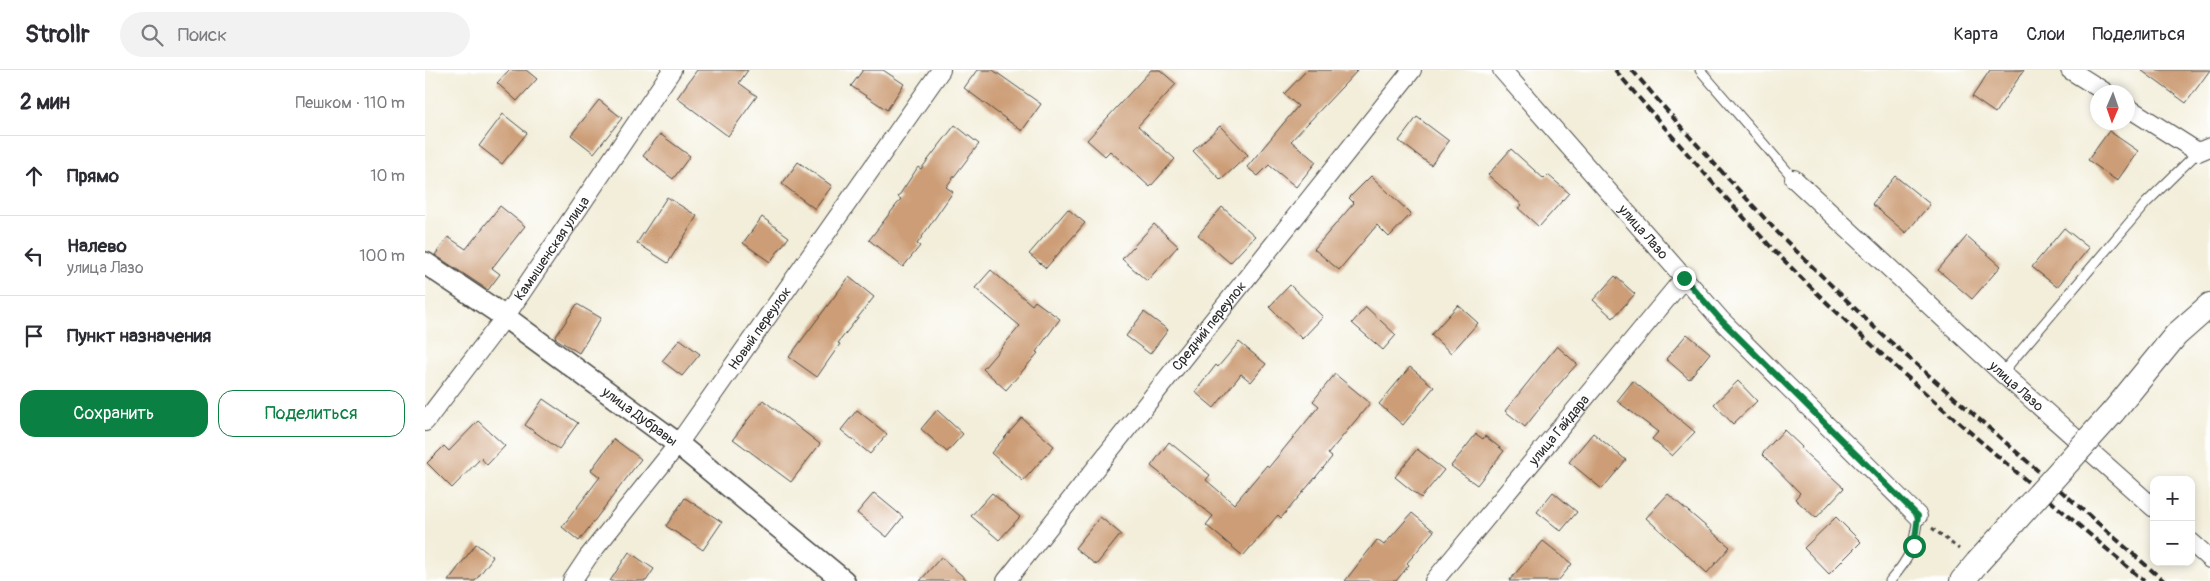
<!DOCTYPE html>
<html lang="ru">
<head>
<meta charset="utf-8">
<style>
  :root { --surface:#fff; --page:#f2f2f3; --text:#2b2b33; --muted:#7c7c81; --line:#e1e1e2; --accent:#0b8043 }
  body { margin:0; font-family:Pangolin,sans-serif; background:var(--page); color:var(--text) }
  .controls { position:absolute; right:15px; bottom:15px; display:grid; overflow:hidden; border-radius:10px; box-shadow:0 2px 8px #0003 }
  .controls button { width:45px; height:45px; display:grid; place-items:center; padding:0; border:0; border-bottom:1px solid var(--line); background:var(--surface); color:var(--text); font:25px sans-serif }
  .compass { position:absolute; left:1665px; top:15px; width:45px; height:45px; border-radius:50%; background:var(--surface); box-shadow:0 2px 8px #0003; rotate:182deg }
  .stop { position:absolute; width:15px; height:15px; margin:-11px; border:4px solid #0b8043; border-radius:50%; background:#fff }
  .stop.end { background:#0b8043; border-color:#fff; box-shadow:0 1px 5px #0008 }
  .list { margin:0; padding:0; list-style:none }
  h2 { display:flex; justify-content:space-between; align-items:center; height:65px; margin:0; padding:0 20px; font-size:21px }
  h2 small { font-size:16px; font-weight:400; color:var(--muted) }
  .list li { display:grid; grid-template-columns:32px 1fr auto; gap:15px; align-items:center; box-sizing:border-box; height:80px; padding:0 20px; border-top:1px solid var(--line) }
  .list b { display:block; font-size:19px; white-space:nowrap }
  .list p { margin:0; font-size:16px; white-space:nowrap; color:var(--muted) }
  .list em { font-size:16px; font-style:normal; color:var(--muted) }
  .actions { display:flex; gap:10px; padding:15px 20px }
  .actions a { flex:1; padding:11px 0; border:1px solid var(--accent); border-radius:15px; text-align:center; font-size:18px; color:var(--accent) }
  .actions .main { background:var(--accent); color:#fff }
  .icon { flex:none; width:28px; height:28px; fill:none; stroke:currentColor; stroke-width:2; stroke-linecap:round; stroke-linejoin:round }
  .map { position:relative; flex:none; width:1785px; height:511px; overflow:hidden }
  header { display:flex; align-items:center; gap:30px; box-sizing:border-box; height:70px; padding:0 25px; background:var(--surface); border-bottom:1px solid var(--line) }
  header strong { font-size:24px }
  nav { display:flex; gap:28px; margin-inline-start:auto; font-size:18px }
  .search { width:350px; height:45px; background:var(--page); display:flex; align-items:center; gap:12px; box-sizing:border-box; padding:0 18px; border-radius:28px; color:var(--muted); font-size:19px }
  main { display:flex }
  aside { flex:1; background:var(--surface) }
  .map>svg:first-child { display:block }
  .building { fill:#cc9d76 }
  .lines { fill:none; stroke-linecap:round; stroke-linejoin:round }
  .service-casing { stroke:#494845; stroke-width:11 }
  .minor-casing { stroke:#494845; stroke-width:20 }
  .tertiary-casing { stroke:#494845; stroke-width:24 }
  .secondary-casing { stroke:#494845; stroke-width:26 }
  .path { stroke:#494845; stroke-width:3; stroke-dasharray:4 4; stroke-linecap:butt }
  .service { stroke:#fff; stroke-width:9 }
  .minor { stroke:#fff; stroke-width:18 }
  .tertiary { stroke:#fff; stroke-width:21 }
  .secondary { stroke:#fff; stroke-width:24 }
  .rail { stroke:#2b2b2b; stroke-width:4; stroke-dasharray:8 4; stroke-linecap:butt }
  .secondary-bridge-casing { stroke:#494845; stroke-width:26; stroke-linecap:butt }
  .secondary-bridge { stroke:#fff; stroke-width:24 }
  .route { stroke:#0b8043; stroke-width:6 }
  .labels { text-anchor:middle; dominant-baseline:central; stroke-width:4; stroke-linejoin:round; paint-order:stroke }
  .street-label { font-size:14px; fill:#2b2b2b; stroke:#fff }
</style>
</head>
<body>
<header>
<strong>Strollr</strong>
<div class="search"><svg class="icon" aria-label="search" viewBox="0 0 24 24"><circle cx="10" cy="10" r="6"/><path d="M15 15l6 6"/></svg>Поиск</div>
<nav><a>Карта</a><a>Слои</a><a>Поделиться</a></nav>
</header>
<main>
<aside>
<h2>2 мин<small>Пешком · 110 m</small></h2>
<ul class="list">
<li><svg class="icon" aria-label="ahead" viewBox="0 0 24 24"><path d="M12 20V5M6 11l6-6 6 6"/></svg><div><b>Прямо</b></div><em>10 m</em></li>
<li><svg class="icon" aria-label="left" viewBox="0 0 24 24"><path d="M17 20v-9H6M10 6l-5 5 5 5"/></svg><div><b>Налево</b><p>улица Лазо</p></div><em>100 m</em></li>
<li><svg class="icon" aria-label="arrive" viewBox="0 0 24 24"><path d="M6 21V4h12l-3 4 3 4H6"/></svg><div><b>Пункт назначения</b></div></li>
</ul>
<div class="actions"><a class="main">Сохранить</a><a>Поделиться</a></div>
</aside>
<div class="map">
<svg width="1785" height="511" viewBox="0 0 1785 511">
  <rect width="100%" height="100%" fill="#fff"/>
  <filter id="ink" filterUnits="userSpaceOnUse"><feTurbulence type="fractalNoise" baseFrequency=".02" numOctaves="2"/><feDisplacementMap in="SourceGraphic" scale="10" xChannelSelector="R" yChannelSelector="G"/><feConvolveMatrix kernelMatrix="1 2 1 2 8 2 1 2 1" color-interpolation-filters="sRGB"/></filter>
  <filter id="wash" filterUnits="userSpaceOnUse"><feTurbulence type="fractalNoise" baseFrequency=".0096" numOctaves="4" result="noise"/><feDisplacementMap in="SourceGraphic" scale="20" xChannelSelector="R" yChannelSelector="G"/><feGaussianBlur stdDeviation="1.12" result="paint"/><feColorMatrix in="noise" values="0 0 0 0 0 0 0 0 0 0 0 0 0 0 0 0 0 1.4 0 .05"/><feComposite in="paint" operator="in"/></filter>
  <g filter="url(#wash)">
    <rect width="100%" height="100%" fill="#f3eeda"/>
    <g id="blocks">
      <g class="building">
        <path d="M 84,0 L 101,0 L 112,9 L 92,31 L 72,13 Z"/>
        <path d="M 272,0 L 323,0 L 314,13 L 332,26 L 303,66 L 252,28 Z"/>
        <path d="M 438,0 L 458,0 L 479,14 L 462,40 L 426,16 Z"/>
        <path d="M 552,0 L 568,0 L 616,34 L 597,61 L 539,18 Z"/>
        <path d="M 726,0 L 735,0 L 751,14 L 713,56 L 750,89 L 725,117 L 685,81 L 680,86 L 662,70 Z"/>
        <path d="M 882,0 L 933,0 L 866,71 L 891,92 L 871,117 L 844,95 L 833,106 L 822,97 L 873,36 L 859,24 Z"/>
        <path d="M 1565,0 L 1599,0 L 1570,43 L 1547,27 Z"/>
        <path d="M 1716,0 L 1785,0 L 1761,33 Z"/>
        <path d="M 174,30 L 197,48 L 169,83 L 146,65 Z"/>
        <path d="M 78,44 L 102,63 L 77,94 L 54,76 Z"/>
        <path d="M 992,47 L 1024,71 L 1006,95 L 974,71 Z"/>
        <path d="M 530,55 L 554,74 L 521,117 L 528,122 L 492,174 L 495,176 L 478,197 L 444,170 L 476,129 L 473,127 L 493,97 L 496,99 Z"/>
        <path d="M 795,56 L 823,85 L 796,110 L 768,81 Z"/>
        <path d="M 1684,61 L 1713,81 L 1692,111 L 1663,90 Z"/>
        <path d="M 235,64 L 265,86 L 248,109 L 218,86 Z"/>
        <path d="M 1086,79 L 1119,109 L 1123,105 L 1144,123 L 1114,157 L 1093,138 L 1097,135 L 1063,105 Z"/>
        <path d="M 373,92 L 407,116 L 390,139 L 357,114 Z"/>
        <path d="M 946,106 L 986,144 L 964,167 L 952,155 L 914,200 L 889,179 L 929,133 L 924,128 Z"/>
        <path d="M 1470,106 L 1505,134 L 1481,163 L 1447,134 Z"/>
        <path d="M 242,127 L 272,146 L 243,193 L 212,173 Z"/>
        <path d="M 75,136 L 100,156 L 67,198 L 75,204 L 63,220 L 10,185 L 23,167 L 41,179 Z"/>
        <path d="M 797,137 L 830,166 L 805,193 L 773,165 Z"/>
        <path d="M 643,139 L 660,153 L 621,198 L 604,184 Z"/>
        <path d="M 337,147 L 364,167 L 345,192 L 318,173 Z"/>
        <path d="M 729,154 L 753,176 L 722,211 L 697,189 Z"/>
        <path d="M 1639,158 L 1664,178 L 1632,217 L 1607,197 Z"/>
        <path d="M 1542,166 L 1576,196 L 1547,229 L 1513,200 Z"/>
        <path d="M 566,200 L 607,235 L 610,231 L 635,249 L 611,282 L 613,283 L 581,320 L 558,299 L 595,256 L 550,218 Z"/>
        <path d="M 1190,206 L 1210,224 L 1188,248 L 1168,230 Z"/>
        <path d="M 424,207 L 449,227 L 413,273 L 415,274 L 392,307 L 364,287 Z"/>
        <path d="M 865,215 L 898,247 L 877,269 L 844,237 Z"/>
        <path d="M 152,234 L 176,248 L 154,283 L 130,268 Z"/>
        <path d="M 1033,235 L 1053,253 L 1026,283 L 1006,265 Z"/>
        <path d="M 941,237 L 971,265 L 958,280 L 927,253 Z"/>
        <path d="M 719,242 L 743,260 L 725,284 L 701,266 Z"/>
        <path d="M 1262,264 L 1285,283 L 1264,309 L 1241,289 Z"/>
        <path d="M 255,269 L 275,284 L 257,306 L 237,291 Z"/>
        <path d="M 814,272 L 841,294 L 826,312 L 816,304 L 789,338 L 770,322 L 791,295 L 793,297 Z"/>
        <path d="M 1132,276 L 1152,294 L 1114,337 L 1115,338 L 1100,357 L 1080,341 Z"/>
        <path d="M 985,297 L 1009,317 L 978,355 L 954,334 Z"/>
        <path d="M 910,304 L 945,333 L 903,384 L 907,387 L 890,408 L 856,448 L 853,445 L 818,486 L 781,455 L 788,446 L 726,396 L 744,372 L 785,405 L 781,410 L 809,434 L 842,395 L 844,397 L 894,336 L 888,331 Z"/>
        <path d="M 1208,311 L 1270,362 L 1247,386 L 1227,369 L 1233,362 L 1192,331 Z"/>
        <path d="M 1313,311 L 1332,331 L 1308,354 L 1289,334 Z"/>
        <path d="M 118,329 L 153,353 L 134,379 L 100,355 Z"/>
        <path d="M 338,330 L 395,374 L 366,412 L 308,369 Z"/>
        <path d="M 432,340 L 462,364 L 445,384 L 416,360 Z"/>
        <path d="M 512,340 L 538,364 L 522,382 L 496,359 Z"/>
        <path d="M 597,348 L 629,376 L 598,411 L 566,383 Z"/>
        <path d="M 53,351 L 80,376 L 62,395 L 56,388 L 27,418 L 2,393 L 19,376 L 24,381 Z"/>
        <path d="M 1359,360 L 1377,377 L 1376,379 L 1419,418 L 1391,448 L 1370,429 L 1375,423 L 1337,384 Z"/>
        <path d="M 1168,363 L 1201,390 L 1177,419 L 1144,392 Z"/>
        <path d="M 1051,364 L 1058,369 L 1060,366 L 1079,381 L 1052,415 L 1026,396 Z"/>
        <path d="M 189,369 L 216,389 L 154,471 L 137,457 L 175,407 L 166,400 Z"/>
        <path d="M 992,379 L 1019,400 L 996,428 L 970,407 Z"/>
        <path d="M 1128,422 L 1152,442 L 1136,461 L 1112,442 Z"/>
        <path d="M 449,423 L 478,447 L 462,467 L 432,443 Z"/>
        <path d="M 567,423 L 595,447 L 574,470 L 546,446 Z"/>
        <path d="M 1243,424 L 1305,477 L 1282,503 L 1221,448 Z"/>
        <path d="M 260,428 L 297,452 L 278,480 L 241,456 Z"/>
        <path d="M 987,443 L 1009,461 L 982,493 L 984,495 L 971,511 L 920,511 L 952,470 L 959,475 Z"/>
        <path d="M 675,447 L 696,464 L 671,495 L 650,478 Z"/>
        <path d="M 1411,447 L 1436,472 L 1404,504 L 1379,478 Z"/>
        <path d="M 1118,471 L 1147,494 L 1133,511 L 1084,511 Z"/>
        <path d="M 51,474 L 68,487 L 50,511 L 23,511 Z"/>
        <path d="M 204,482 L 229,499 L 221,511 L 185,511 Z"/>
        <path d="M 516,487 L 543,511 L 495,511 Z"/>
      </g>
    </g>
  </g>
  <g filter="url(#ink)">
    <use href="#blocks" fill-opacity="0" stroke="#494845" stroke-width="1"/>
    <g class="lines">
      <defs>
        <g id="service">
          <path d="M 1275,0 L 1369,109"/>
          <path d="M 1577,303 L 1721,133 L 1773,82"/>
          <path d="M 1465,511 C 1486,487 1489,477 1493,446"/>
        </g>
        <g id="minor">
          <path id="s1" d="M 1077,0 L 1296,250 L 1493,446"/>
          <path d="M 1645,0 L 1680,22"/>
          <path d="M 1702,37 L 1773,82 L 1785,77"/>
          <path id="s2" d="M 1369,109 L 1577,303 L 1729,438"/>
          <path id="s3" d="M 0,352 L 80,247 L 247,0"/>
          <path d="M 1766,472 L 1785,489"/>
          <path id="s4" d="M 147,511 L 163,487 L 253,374 L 516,0"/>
          <path id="s5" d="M 581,511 L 987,0"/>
          <path id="s6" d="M 1009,511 L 1259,208"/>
        </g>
        <g id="tertiary">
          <path id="s7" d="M 0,193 L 80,247 L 253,374 L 419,511"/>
        </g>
        <g id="secondary">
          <path d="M 1688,342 L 1751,265 L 1785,235"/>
          <path d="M 1537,511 L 1552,493"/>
        </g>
      </defs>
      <use href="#service" class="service-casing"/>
      <use href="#minor" class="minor-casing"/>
      <use href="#tertiary" class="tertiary-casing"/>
      <use href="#secondary" class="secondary-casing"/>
      <path class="path" d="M 1507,458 L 1534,479"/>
      <use href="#service" class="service"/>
      <use href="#minor" class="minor"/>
      <use href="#tertiary" class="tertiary"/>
      <use href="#secondary" class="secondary"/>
      <g class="rail">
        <path d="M 1190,0 C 1241,59 1292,119 1345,176 C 1461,296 1593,402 1719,511"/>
        <path d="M 1207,0 L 1264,66 L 1355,165 L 1452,260 L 1739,511"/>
      </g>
      <defs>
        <path id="secondary-bridge" d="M 1552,493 L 1688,342"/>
      </defs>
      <use href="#secondary-bridge" class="secondary-bridge-casing"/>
      <use href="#secondary-bridge" class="secondary-bridge"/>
    </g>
  </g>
  <g class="lines" filter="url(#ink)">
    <path class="route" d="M 1259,208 L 1296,250 L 1493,446 L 1489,476"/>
  </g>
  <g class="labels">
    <g class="street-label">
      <text stroke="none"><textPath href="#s1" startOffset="215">улица Лазо</textPath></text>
      <text stroke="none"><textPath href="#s3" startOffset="215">Камышенская улица</textPath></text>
      <text stroke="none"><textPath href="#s5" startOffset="326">Средний переулок</textPath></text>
      <text stroke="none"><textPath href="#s4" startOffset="315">Новый переулок</textPath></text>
      <text stroke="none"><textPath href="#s2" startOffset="304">улица Лазо</textPath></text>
      <text stroke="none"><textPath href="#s7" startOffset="264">улица Дубравы</textPath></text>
      <text stroke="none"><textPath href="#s6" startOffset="196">улица Гайдара</textPath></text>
    </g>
  </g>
</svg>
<div class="controls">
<button>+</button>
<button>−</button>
</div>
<svg class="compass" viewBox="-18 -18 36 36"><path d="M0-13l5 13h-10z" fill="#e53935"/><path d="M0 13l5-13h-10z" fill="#7c7c81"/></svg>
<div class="stop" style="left:1489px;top:476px"></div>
<div class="stop end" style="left:1259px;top:208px"></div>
</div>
</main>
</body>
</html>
